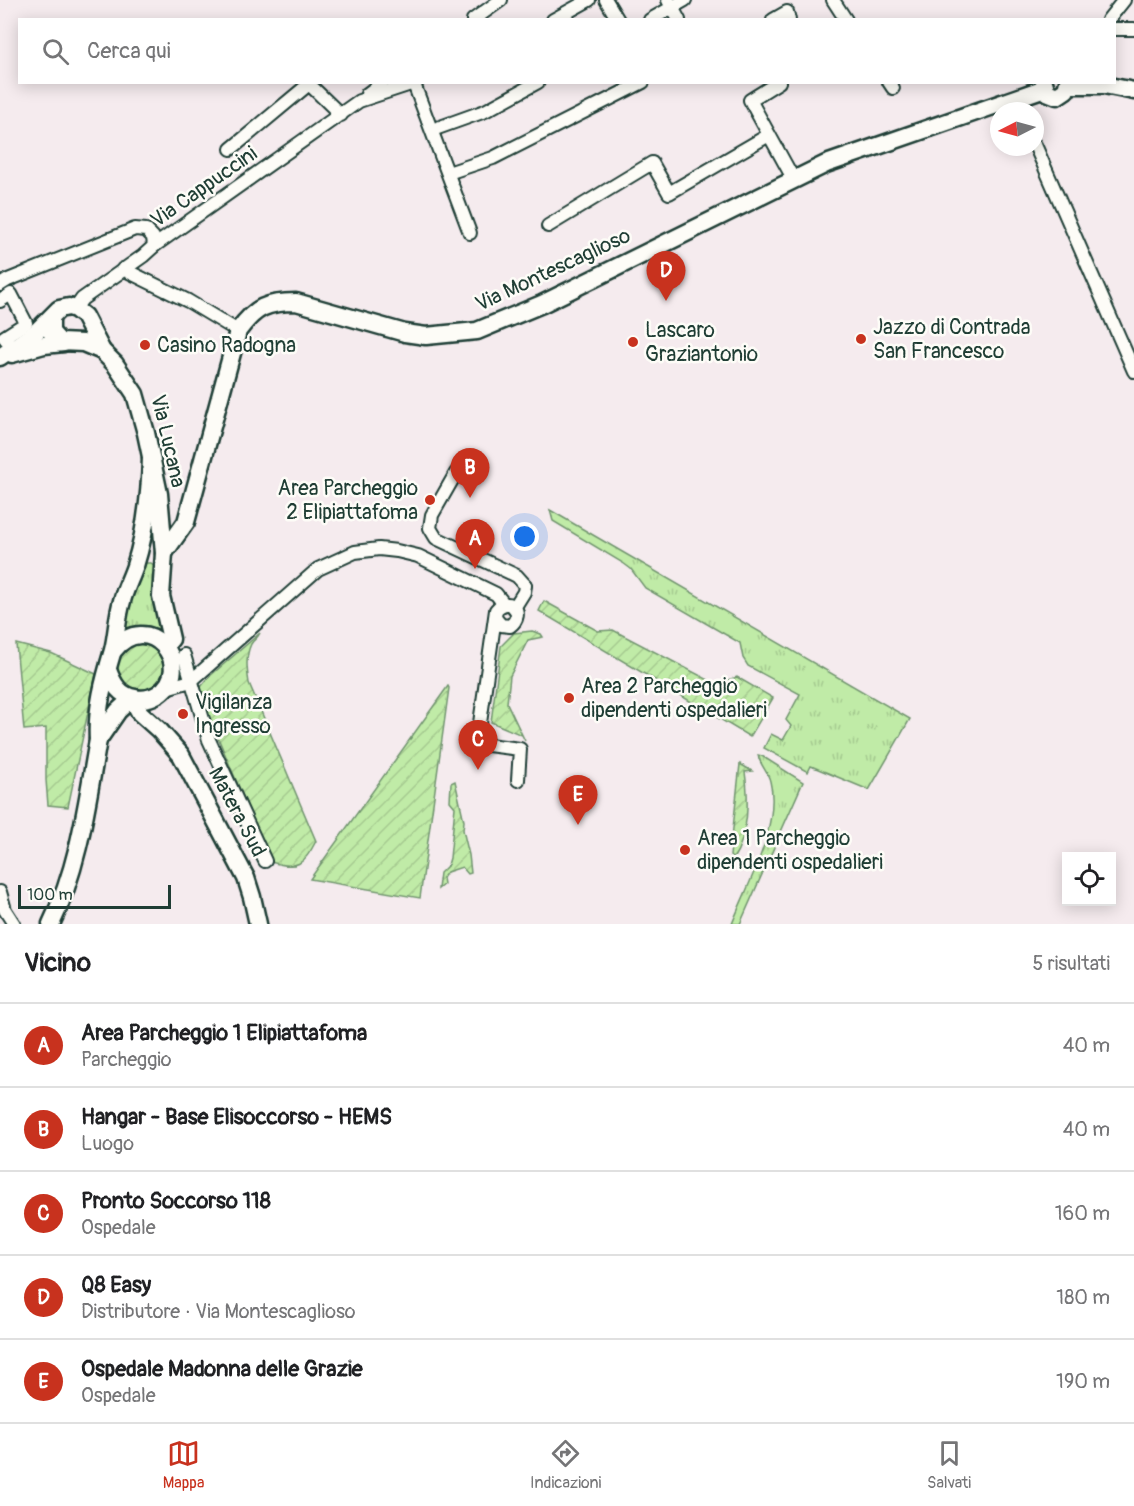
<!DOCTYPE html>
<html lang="it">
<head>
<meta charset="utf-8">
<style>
  :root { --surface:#fff; --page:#f2f2f2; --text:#202124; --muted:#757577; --line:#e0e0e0; --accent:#c8321e }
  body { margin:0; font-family:Pangolin,sans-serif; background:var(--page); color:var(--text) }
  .controls { position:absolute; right:18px; bottom:18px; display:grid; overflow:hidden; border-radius:0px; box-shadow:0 3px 15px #0003 }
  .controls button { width:54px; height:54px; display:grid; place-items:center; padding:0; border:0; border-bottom:2px solid var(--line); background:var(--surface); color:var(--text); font:30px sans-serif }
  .compass { position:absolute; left:990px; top:102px; width:54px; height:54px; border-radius:50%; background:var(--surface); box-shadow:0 3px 15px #0003; rotate:264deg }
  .scale { position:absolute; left:18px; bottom:15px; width:153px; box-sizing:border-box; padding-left:6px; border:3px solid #1f3d34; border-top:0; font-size:16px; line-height:21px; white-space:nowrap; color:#1f3d34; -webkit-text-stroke:4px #fdfcf7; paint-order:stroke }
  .you { position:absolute; left:525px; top:537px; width:21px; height:21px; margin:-15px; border:4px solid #fff; border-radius:50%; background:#1a73e8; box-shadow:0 0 0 9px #1a73e833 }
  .badge { display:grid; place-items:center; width:39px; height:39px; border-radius:50%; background:var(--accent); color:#fff; font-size:20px; font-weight:700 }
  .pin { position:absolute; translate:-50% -50px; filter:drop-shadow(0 2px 3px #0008) }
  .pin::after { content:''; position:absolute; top:32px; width:21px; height:18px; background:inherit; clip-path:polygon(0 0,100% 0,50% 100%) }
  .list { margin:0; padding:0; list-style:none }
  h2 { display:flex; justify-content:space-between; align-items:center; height:78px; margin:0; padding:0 24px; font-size:26px }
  h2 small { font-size:20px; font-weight:400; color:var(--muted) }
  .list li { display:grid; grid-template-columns:39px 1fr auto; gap:18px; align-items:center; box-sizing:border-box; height:84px; padding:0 24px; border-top:2px solid var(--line) }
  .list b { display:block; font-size:22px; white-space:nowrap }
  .list p { margin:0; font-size:20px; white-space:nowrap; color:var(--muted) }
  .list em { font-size:20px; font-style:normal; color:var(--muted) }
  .icon { flex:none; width:33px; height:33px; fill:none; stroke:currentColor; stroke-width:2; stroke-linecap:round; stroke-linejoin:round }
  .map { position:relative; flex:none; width:1134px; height:924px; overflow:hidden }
  .search { position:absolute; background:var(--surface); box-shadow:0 3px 15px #0003; left:18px; right:18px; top:18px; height:66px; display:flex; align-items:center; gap:15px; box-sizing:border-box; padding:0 21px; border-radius:0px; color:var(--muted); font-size:22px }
  .sheet { height:498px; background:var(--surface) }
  nav { display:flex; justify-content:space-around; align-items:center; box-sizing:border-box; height:84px; border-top:2px solid var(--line); background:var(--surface); font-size:16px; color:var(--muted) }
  nav a { display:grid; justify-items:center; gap:3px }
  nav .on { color:var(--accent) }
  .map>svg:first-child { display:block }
  .grass { fill:url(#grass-tufts); stroke:#70946e; stroke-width:1.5 }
  .garden { fill:url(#garden-furrows); stroke:#70946e; stroke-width:1.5 }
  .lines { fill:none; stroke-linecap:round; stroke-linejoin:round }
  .street-casing { stroke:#1f3d34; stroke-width:16 }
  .secondary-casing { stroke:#1f3d34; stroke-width:21 }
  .street { stroke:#fdfcf7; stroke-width:12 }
  .secondary { stroke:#fdfcf7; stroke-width:16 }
  .poi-dot { fill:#c8321e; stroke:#fdfcf7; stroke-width:2 }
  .labels { text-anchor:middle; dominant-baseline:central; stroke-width:5; stroke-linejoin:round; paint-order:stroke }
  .street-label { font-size:21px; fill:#1f3d34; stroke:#fdfcf7 }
  .poi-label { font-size:21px; fill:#1f3d34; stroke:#fdfcf7; text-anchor:start }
</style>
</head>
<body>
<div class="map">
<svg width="1134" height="924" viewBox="0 0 1134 924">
  <defs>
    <pattern id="grass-tufts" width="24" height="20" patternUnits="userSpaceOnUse" patternTransform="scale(1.5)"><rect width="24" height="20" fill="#c0eba7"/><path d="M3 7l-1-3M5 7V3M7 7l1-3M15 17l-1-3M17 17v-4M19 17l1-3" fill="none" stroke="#a5ca90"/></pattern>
    <pattern id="garden-furrows" width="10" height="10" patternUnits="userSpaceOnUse" patternTransform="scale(1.5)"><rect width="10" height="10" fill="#c0eba7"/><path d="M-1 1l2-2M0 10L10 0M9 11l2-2" fill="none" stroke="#a5ca90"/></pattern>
  </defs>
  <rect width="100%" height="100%" fill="#f5ebee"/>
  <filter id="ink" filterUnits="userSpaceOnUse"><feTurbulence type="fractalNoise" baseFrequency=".0167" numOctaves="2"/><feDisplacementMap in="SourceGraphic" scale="12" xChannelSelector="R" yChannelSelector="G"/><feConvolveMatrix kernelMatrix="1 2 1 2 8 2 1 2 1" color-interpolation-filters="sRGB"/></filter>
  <g filter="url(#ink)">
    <g class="grass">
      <path d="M 550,510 L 910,719 L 869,790 L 811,766 L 808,772 L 764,748 L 771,734 L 783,740 L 791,726 L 786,720 L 800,694 L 748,666 L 743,658 L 740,643 L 645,588 L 631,569 L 623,563 L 553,521 Z"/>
      <path d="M 144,563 L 151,563 L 155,566 L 162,634 L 140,627 L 121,632 L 124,616 Z"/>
      <path d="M 758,755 L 762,756 L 803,782 L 740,924 L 732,924 C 748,884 781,824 770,781 C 768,772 760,765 758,755 Z"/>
    </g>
    <g class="garden">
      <path d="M 544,601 L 598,631 L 613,630 L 716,684 L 737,677 L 773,698 L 750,737 L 539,611 Z"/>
      <path d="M 532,631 L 541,634 L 543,637 L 528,640 L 510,676 L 507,703 L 525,741 L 522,735 L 491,722 L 501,646 L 514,633 Z"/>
      <path d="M 260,633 C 257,639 254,639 251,644 C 245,657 247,670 249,683 L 316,841 C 304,865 297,870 271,862 L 201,698 L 200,688 L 210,676 Z"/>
      <circle cx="141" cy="667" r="25"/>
      <path d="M 16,644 L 51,653 L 96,674 L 68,807 L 48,805 L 46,780 L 46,728 L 24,730 Z"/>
      <path d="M 448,686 L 449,688 L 420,898 L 310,879 Z"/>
      <path d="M 740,764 L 752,771 L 745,772 C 749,799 749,835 733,859 L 730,856 Z"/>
      <path d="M 455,781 L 464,821 L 463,830 L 469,855 L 471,873 L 468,874 L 462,867 L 447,872 L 443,878 L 444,884 L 438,889 L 440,873 L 448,865 L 450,858 L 455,807 L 450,801 L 451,783 Z"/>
    </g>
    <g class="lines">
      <defs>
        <g id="street">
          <path d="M 606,0 L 618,20"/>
          <path d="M 668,0 L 679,20"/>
          <path d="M 833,0 L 846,20"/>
          <path d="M 473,20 L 501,0"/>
          <path d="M 553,20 L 589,0"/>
          <path d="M 650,20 L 685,0"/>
          <path d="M 773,20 L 787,12 L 789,20"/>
          <path d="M 1108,20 L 1124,0"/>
          <path d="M 1114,29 L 1134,29"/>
          <path d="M 779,82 L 750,100 L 794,180"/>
          <path d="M 889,82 L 893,88"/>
          <path d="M 414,84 L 470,233"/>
          <path d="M 367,94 L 383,82"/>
          <path d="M 1015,99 L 1020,111"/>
          <path d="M 432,130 L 485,111 L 538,82"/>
          <path d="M 1035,145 L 1134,371"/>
          <path d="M 231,149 L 309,84 L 341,115"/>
          <path d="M 448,173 L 493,158 L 643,82"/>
          <path d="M 548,226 L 652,163 L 669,193 L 769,135"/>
          <path d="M 123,269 L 188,301 L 238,331"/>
          <path d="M 0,285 L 8,280 L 135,229 L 146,230 L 153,237 L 154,246"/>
          <path d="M 0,301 L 11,294 L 26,323 L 4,337 L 8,342"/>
          <path d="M 75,309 L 82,299 L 143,256 L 154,246 L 359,101 L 417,82"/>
          <path d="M 456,473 L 432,515 L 430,528 L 436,538 L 517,576 L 525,585"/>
          <path d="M 514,608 L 524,592 L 525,585"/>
          <path d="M 495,618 L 501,625 L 510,626 C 526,614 511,594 496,610 L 480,723 L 482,734 L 488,745 L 520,749 L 518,780"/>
          <path d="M 184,655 L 209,740 L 265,861"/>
          <path d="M 166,688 L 191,681 L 318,569 L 355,552 L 379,549 L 397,551 L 418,556 L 496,594 L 504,604"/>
          <path d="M 0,892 L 5,910 L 14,924"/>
        </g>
        <g id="secondary">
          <path d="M 1044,82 L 1047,92 L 1057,96 L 1066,90 L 1068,82"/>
          <path d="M 1068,85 L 1104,85 L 1134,91"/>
          <path d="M 51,318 L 51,332 L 60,342 L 83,343 L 102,351"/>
          <path d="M 12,354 L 44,345 L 64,343"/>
          <path d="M 0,357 L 36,332 L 59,309 L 69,307 L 75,309 L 84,316 L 102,351 L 115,364 L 135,394 L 146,433 L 159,494 L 164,553 L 161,596 L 171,639 L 165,646"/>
          <path d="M 164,553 L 186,522 L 238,331 C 255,307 267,302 296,302 L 405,333 L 426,336 L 477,331 L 542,304 L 826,164 L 1045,88"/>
          <path d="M 108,670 C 113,684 120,696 135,698 C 143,700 151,698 158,694 C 198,667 148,606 113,651"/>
          <path d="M 132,698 L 140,713 L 159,730 L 181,755 L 246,878 L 252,897 L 258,924"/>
          <path d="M 98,740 L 118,711 L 132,698"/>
          <path d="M 51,924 C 79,867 87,802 98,740 C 96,709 104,680 113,650 C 117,634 117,617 122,601 C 125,589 131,578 135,566 C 146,531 150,495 151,458"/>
        </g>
      </defs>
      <use href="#street" class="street-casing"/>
      <use href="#secondary" class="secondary-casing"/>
      <use href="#street" class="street"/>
      <use href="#secondary" class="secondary"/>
    </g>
  </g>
  <g class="poi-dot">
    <circle cx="861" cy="339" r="6"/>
    <circle cx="633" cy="342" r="6"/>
    <circle cx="145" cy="345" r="6"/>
    <circle cx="430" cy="500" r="6"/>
    <circle cx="569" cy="698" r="6"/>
    <circle cx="183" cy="714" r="6"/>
    <circle cx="685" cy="850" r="6"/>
  </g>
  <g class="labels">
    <g class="street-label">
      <text transform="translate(204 187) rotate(-35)">Via Cappuccini</text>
      <text transform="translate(553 270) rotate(-25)">Via Montescaglioso</text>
      <text transform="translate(168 441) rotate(77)">Via Lucana</text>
      <text transform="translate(237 812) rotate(62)">Matera Sud</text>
    </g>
    <g class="poi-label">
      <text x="873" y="327">Jazzo di Contrada<tspan x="873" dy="24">San Francesco</tspan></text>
      <text x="645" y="330">Lascaro<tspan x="645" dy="24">Graziantonio</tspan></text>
      <text x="157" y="345">Casino Radogna</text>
      <text x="418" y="488" text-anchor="end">Area Parcheggio<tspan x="418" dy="24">2 Elipiattafoma</tspan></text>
      <text x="581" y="686">Area 2 Parcheggio<tspan x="581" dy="24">dipendenti ospedalieri</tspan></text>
      <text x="195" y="702">Vigilanza<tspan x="195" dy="24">Ingresso</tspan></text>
      <text x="697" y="838">Area 1 Parcheggio<tspan x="697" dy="24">dipendenti ospedalieri</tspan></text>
    </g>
  </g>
</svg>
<div class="controls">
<button><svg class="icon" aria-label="locate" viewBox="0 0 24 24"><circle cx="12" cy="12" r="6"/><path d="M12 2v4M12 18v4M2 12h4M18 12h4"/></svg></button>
</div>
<svg class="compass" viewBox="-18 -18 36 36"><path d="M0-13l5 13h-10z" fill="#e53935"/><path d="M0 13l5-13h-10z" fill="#757577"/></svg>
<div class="scale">100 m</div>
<div class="you"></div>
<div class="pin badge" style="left:475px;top:569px">A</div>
<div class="pin badge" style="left:470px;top:498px">B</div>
<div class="pin badge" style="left:478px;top:770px">C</div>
<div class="pin badge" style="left:666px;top:301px">D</div>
<div class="pin badge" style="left:578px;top:825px">E</div>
<div class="search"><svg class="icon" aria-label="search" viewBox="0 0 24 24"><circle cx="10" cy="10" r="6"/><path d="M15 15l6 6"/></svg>Cerca qui</div>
</div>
<section class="sheet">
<h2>Vicino<small>5 risultati</small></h2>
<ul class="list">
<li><span class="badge">A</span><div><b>Area Parcheggio 1 Elipiattafoma</b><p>Parcheggio</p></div><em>40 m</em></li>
<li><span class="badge">B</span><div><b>Hangar - Base Elisoccorso - HEMS</b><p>Luogo</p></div><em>40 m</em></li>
<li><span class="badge">C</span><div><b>Pronto Soccorso 118</b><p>Ospedale</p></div><em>160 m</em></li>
<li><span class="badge">D</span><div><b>Q8 Easy</b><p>Distributore · Via Montescaglioso</p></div><em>180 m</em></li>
<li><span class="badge">E</span><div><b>Ospedale Madonna delle Grazie</b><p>Ospedale</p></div><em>190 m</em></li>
</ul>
</section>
<nav>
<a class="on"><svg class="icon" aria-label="map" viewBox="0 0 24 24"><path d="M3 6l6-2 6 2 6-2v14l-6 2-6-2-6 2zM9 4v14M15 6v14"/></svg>Mappa</a>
<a><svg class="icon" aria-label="directions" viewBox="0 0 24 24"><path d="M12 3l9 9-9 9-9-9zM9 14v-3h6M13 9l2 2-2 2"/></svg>Indicazioni</a>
<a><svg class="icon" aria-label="saved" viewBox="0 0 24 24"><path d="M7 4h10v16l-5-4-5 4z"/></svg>Salvati</a>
</nav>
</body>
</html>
